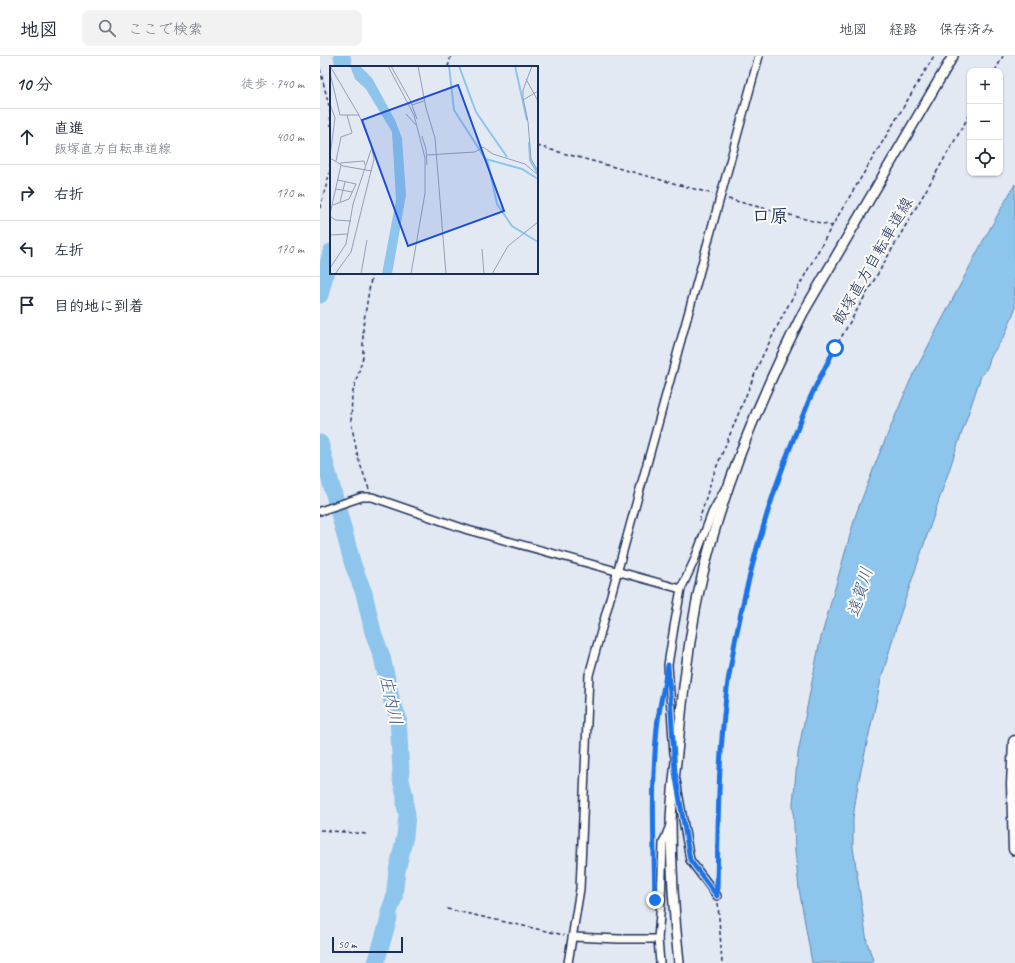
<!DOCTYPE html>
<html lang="ja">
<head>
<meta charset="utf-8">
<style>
  :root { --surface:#fff; --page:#f2f2f3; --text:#1f2937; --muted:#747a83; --line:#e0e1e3 }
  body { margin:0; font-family:Caveat,"Klee One",sans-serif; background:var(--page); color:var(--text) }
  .controls { position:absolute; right:12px; top:12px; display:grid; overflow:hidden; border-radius:8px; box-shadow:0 1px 3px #0004 }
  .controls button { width:36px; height:36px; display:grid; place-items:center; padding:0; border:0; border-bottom:1px solid var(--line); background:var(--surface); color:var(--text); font:20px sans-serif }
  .scale { position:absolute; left:12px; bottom:10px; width:71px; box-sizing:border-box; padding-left:4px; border:2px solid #1b2f5e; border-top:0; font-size:11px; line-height:14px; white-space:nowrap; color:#1b2f5e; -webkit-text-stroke:3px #fdfcf7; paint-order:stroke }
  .stop { position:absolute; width:12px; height:12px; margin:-9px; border:3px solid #1a73e8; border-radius:50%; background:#fff }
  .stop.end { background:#1a73e8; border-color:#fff; box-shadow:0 1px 4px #0008 }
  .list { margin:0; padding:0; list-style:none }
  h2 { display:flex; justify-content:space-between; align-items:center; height:52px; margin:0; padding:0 16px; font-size:17px }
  h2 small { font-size:13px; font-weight:400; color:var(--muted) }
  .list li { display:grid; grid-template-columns:26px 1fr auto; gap:12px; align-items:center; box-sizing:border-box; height:56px; padding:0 16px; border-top:1px solid var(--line) }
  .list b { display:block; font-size:15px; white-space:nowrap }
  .list p { margin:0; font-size:13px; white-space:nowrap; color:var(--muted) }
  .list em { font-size:13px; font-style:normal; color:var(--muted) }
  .icon { flex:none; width:22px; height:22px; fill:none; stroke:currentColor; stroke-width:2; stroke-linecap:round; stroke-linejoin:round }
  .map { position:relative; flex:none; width:695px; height:907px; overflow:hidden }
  header { display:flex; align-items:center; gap:24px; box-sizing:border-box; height:56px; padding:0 20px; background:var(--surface); border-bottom:1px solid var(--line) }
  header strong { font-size:19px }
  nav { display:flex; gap:22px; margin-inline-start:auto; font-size:14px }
  .search { width:280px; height:36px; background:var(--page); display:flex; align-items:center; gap:10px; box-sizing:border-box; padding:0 14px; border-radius:8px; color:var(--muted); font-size:15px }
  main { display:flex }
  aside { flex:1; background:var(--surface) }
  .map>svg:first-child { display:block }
  .water { fill:#8ec5ec; stroke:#6089b3 }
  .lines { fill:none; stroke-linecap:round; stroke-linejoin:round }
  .river { stroke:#8ec5ec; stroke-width:17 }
  .minor-casing { stroke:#1b2f5e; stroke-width:10 }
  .tertiary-casing { stroke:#1b2f5e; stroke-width:12 }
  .trunk-casing { stroke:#1b2f5e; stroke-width:15 }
  .path { stroke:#1b2f5e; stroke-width:1.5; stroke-dasharray:4 3; stroke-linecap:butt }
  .minor { stroke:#fdfcf7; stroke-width:7 }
  .tertiary { stroke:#fdfcf7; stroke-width:9 }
  .trunk { stroke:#fdfcf7; stroke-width:12 }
  .route { stroke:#1a73e8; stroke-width:5 }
  .labels { text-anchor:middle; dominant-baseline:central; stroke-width:4; stroke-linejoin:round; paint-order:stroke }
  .street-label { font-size:16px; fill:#1b2f5e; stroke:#fdfcf7 }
  .water-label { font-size:17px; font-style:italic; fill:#3e5c89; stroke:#fdfcf7 }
  .quarter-label { font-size:18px; font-weight:bold; fill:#1b2f5e; stroke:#fdfcf7 }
  .inset-river { fill:none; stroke:#8ec5ec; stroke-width:2 }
  .inset-road { fill:none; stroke:#939fb7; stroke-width:1 }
  .view { fill:#1d4ed8; fill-opacity:0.15; stroke:#1d4ed8; stroke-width:2 }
  .inset-edge { fill:none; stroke:#1b2f5e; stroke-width:2 }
</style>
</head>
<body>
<header>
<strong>地図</strong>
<div class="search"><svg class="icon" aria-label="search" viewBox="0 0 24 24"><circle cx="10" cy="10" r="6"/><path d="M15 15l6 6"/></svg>ここで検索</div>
<nav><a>地図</a><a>経路</a><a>保存済み</a></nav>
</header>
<main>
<aside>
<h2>10 分<small>徒歩 · 740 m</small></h2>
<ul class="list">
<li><svg class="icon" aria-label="ahead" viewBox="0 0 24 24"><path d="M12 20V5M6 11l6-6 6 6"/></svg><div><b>直進</b><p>飯塚直方自転車道線</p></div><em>400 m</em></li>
<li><svg class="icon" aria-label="right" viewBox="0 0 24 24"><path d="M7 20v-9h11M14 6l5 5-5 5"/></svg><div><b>右折</b></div><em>170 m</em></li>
<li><svg class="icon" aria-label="left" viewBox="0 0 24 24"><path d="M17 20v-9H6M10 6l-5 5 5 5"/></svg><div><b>左折</b></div><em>170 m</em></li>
<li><svg class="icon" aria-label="arrive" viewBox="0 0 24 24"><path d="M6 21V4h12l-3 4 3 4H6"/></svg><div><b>目的地に到着</b></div></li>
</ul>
</aside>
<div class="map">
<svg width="695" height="907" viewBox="0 0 695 907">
  <rect width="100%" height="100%" fill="#e3e9f3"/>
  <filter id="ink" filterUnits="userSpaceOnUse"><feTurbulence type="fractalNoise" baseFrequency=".025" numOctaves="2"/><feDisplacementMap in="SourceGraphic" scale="8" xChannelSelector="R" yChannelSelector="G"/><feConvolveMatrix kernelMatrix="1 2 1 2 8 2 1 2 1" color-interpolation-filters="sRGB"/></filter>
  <g filter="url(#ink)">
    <path class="water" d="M 695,128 L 695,253 L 685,279 L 671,300 L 667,312 L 661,320 L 578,565 L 561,624 L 538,728 L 533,762 L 533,791 L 547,886 L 553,904 L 552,907 L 492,907 L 479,833 L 475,795 L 473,747 L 478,697 L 500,585 L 536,458 L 558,401 L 590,325 L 663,185 Z"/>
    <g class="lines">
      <g class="river">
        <path d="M 22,0 L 24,11"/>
        <path d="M 0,239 L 11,196"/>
        <path d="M 0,387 L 33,509 L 44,537 L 53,576 L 62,601 L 72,646 L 78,661 L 81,716 L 80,720 L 85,740 L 85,749 L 87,758 L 85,780 L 77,815 L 74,842 L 69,856 L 69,862 L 56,907"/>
      </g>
      <defs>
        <g id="minor">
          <path d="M 0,455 L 42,441 L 52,441 L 148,474 L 361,533"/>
          <path d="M 354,698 L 348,609 L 354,571 L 361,533 L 374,505 L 392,457 L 405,433"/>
          <path d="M 356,724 L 370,804 L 397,840"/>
          <path d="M 253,881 L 299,883 L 338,883"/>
          <path d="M 248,907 L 260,833 L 269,619 L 439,0"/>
          <path d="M 340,907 L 338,883 L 341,846 L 343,787 L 351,767"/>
        </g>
        <path id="tertiary" d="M 359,907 C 354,860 351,813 351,765 C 352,736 356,707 359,678 C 364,625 370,573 382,521 C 404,429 440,341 483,257 L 633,0"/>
        <path id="trunk" d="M 695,686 L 693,728 L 695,793"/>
      </defs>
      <use href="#minor" class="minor-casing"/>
      <use href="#tertiary" class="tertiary-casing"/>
      <use href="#trunk" class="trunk-casing"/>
      <g class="path">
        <path d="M 128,11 L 131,0"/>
        <path d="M 0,13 L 10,54 L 11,70"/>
        <path d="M 675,15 L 683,0"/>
        <path d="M 217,90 L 393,138"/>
        <path d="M 408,143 L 512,170"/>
        <path d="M 0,152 L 10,116 L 11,100"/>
        <path d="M 49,433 L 38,402 L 31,366 L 32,339 L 43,301 L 43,270 L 52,217"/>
        <path d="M 379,465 L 392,422 L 441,303 L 464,257 L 512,170 L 614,0"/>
        <path d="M 0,774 L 47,778"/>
        <path d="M 334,787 C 333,754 334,721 336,688 C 336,673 336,655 342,642"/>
        <path d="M 397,827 L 399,718 L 408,627 L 415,586 L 425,539 L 439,484 L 453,439 L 488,346 L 515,292 L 650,58"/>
        <path d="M 398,847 L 402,907"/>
        <path d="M 127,853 L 244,879"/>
      </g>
      <use href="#minor" class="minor"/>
      <use href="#tertiary" class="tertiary"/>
      <use href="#trunk" class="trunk"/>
    </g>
  </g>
  <g class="lines" filter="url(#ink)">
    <path class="route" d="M 335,844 C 334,787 331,729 337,672 C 339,651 344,631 348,609 L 355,716 L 370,804 L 397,840 C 398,768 398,696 408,625 C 423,530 450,436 488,347 C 496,328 506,310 515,292"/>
  </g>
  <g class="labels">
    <g class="street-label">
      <text transform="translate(553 205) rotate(-60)">飯塚直方自転車道線</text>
    </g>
    <g class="water-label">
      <text transform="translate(540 536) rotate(-73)">遠賀川</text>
      <text transform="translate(71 644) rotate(77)">庄内川</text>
    </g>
    <g class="quarter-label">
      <text x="450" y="160">口原</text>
    </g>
  </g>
  <g transform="translate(10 10)">
    <rect width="208" height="208" fill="#e3e9f3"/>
    <path d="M 20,0 L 30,0 L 42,12 L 65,54 L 72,72 L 76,129 L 62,208 L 52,208 L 66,134 L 62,66 L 36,23 L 25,13 Z" fill="#8ec5ec"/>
    <path class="inset-river" d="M 119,0 L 124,44 L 158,97 L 167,138 L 182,160 L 208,176M 129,0 L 146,46 L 177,91M 185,0 L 197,54M 199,76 L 200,94 L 208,108M 156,93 L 192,103 L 208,113"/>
    <path class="inset-road" d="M 0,0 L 29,49 L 41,79 L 44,93 L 21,186 L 5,208M 58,0 L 84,49 L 95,92 L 95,127 L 81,208M 61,0 L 80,34 L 87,53M 88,0 L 96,42 L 105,72 L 116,208M 202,0 L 193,24 L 193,32 L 198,56 L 201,93 L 208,105M 0,7 L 10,49 L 29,49M 196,13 L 208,35M 193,34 L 208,25M 0,38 L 5,52 L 0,90M 82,39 L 94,35M 76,48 L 86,59M 92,70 L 96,83 L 97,99M 97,89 L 145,86 L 153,81 L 163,88 L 195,98 L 208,109M 0,92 L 13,100 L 42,105M 6,95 L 11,71 L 22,67 L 17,49M 10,97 L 34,95 L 35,99M 6,123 L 22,126M 10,136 L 15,116M 3,139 L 19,133 L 26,118 L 8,114M 0,148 L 11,99M 0,150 L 5,154 L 21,155M 0,169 L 18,168M 152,183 L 154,208M 0,202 L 16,178 L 23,138 L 41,84M 31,208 L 37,174M 162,208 L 178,180 L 208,156"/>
    <path class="view" d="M 128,19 L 174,145 L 78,180 L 32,54 Z"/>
    <rect width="208" height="208" class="inset-edge"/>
  </g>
</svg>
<div class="controls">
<button>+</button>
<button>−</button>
<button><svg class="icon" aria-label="locate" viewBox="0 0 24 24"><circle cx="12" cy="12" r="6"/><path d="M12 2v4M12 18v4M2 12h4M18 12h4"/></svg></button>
</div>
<div class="scale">50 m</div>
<div class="stop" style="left:515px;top:292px"></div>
<div class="stop end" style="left:335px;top:844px"></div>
</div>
</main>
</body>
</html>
